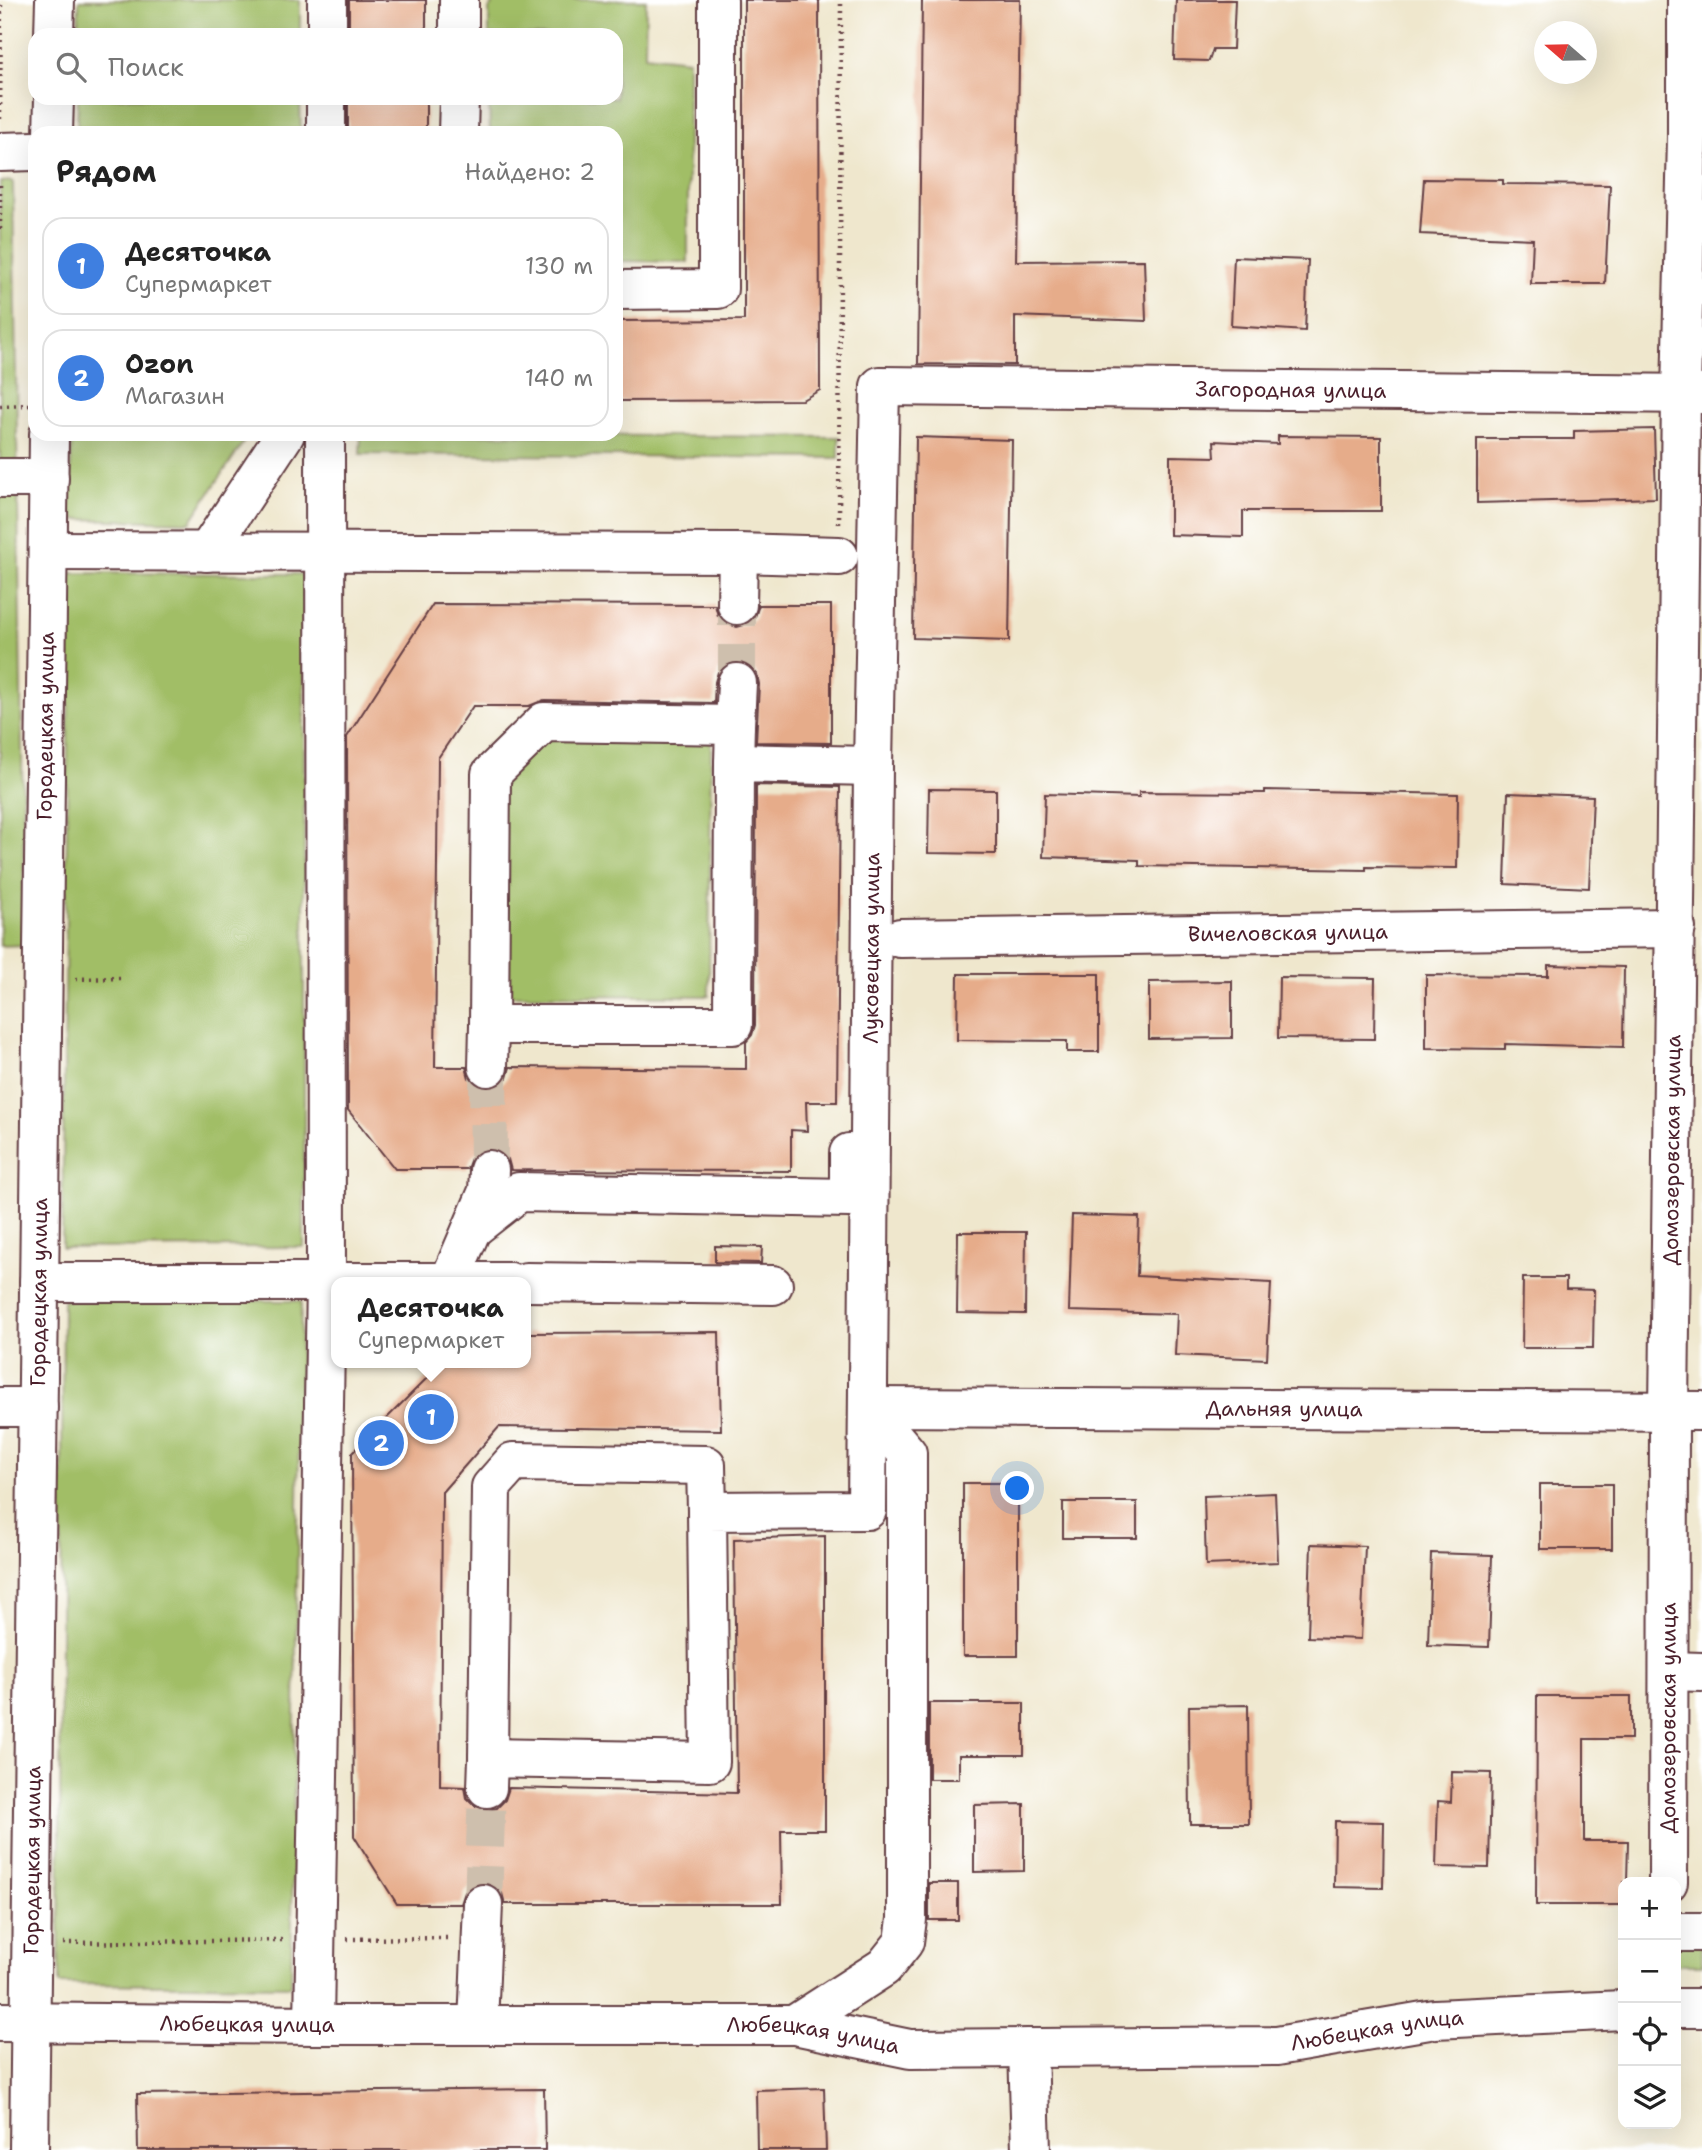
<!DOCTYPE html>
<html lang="ru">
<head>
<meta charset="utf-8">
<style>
  :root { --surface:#fff; --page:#f2f2f2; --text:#222; --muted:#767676; --line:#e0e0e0; --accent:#7c3aed }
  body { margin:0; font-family:"Shantell Sans",sans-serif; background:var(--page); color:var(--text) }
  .controls { position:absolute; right:21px; bottom:21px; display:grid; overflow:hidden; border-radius:14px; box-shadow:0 7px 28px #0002 }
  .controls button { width:63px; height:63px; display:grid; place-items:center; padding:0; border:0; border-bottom:2px solid var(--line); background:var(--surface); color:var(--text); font:35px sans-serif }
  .compass { position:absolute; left:1534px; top:21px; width:63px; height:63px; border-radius:50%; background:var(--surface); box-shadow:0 7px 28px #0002; rotate:290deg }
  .you { position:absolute; left:1018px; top:1489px; width:24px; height:24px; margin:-18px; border:5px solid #fff; border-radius:50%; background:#1a73e8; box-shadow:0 0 0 10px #1a73e833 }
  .badge { display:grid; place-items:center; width:46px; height:46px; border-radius:50%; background:var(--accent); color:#fff; font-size:23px; font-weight:700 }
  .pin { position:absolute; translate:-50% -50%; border:4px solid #fff; box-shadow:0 2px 7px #0006 }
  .popup { position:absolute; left:331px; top:1277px; width:200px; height:91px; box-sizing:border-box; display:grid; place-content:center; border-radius:14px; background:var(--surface); filter:drop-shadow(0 2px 5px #0005); font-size:23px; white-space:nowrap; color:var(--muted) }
  .popup b { font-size:26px; color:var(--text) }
  .popup::after { content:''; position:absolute; left:50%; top:100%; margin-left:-14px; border:14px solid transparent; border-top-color:var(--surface) }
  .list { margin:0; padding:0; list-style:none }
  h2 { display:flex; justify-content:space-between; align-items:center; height:91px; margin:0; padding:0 28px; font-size:30px }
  h2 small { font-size:23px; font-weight:400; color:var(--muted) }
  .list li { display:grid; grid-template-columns:46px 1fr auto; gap:21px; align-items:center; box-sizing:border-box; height:98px; margin:0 14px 14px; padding:0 14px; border:2px solid var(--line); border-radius:21px }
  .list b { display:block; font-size:26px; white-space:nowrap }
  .list p { margin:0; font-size:23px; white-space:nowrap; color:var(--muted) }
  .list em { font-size:23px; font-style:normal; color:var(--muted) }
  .icon { flex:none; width:38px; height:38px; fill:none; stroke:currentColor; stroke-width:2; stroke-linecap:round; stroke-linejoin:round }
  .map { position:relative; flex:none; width:1702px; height:2150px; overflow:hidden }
  .search { position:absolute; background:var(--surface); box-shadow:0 7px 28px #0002; left:28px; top:28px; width:595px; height:77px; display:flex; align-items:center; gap:18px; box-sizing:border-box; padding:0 24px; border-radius:21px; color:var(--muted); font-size:26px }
  .panel { position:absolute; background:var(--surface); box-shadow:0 7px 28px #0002; left:28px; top:126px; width:595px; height:315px; border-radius:21px }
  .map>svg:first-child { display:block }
  .green { fill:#a1be66; stroke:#766e48; stroke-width:2 }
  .building { fill:#e6ac8a }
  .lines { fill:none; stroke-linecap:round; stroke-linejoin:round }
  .minor-tunnel { stroke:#cebfad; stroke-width:38; stroke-dasharray:38 19; stroke-linecap:butt }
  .minor-casing { stroke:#633d43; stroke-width:42 }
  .path { stroke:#633d43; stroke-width:4.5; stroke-dasharray:2 5; stroke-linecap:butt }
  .minor { stroke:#fff; stroke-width:38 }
  .labels { text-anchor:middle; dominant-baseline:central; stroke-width:5; stroke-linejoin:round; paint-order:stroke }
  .street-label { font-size:21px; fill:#4a1f2b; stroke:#fff }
</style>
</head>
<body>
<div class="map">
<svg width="1702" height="2150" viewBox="0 0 1702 2150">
  <rect width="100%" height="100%" fill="#fff"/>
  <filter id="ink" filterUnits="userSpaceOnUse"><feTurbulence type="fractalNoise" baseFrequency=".0143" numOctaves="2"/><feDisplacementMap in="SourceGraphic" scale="14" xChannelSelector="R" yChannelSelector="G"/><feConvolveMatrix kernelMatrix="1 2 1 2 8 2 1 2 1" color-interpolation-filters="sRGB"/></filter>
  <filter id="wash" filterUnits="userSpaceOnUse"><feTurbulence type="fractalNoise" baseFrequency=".00686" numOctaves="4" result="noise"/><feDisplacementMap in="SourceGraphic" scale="28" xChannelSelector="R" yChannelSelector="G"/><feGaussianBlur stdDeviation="1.57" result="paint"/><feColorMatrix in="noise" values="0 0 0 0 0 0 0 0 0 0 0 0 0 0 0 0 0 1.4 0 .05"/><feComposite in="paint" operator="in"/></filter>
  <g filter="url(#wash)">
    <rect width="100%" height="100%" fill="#efe7cd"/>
    <g class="green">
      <path d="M 79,0 L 300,0 L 300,35 L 78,35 Z"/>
      <path d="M 496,0 L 646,0 L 645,55 L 688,60 L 688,262 L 616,261 L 616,133 L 490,133 L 489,98 L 616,98 L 616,35 L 489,35 L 489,9 Z"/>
      <path d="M 78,98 L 300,98 L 301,133 L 77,133 Z"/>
      <path d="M 13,181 L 25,945 L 0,946 L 0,182 Z"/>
      <path d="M 72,434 L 249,434 L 190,522 L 69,519 Z"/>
      <path d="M 361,434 L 839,437 L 839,458 L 360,454 Z"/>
      <path d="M 70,573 L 304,574 L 304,1247 L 62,1248 Z"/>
      <path d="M 548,733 L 711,734 L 709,996 L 499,995 L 500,780 Z"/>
      <path d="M 63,1300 L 301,1301 L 291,1986 L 59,1984 Z"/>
      <rect x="1676" y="1940" width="26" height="25"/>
    </g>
    <g id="blocks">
      <g class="building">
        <rect x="349" y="0" width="77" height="35"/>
        <path d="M 744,0 L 819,0 L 820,390 L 802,400 L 616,401 L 616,321 L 744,320 Z"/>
        <path d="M 922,0 L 1020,0 L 1016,261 L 1144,260 L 1146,321 L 1015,316 L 1015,365 L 918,364 Z"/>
        <path d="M 1176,0 L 1235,0 L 1233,49 L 1213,49 L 1209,61 L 1174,60 Z"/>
        <rect x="348" y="98" width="78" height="35"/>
        <path d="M 1424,179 L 1503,180 L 1503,184 L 1610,185 L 1605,284 L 1531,284 L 1533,239 L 1420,234 Z"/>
        <path d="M 1234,257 L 1308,260 L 1305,331 L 1231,326 Z"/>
        <path d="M 1654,429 L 1656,498 L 1477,503 L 1477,439 L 1574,439 L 1574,431 Z"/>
        <path d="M 1278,436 L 1381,437 L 1381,511 L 1243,511 L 1243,537 L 1170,535 L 1170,456 L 1215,457 L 1214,441 L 1278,444 Z"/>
        <path d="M 916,437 L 1012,440 L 1009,641 L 913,638 Z"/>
        <path d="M 433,604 L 715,605 L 718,616 L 725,623 L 737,627 L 748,624 L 755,617 L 759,605 L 831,605 L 831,743 L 756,742 L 759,684 L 757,674 L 748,664 L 737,661 L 726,664 L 718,672 L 715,682 L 714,703 L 544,700 L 529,706 L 473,706 L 438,758 L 435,1067 L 466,1067 L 469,1078 L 477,1086 L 487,1089 L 499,1086 L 507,1078 L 510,1067 L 746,1069 L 746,1042 L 752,1035 L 755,1025 L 756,785 L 840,787 L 837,1102 L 806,1102 L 807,1131 L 791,1130 L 791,1171 L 511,1170 L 508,1159 L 501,1152 L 489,1148 L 478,1151 L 471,1158 L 467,1169 L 395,1169 L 348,1110 L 347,737 Z"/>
        <path d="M 929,789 L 996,790 L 996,854 L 928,853 Z"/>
        <path d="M 1265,790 L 1458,794 L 1457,868 L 1366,867 L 1366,870 L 1139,866 L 1139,860 L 1043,857 L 1045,794 L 1139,797 L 1139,792 L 1265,793 Z"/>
        <path d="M 1508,793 L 1593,796 L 1589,888 L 1505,884 Z"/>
        <path d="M 1548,965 L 1624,967 L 1623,1047 L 1505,1044 L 1505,1049 L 1426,1048 L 1426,975 L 1548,976 Z"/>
        <path d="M 958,974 L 1099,974 L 1099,1052 L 1067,1052 L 1067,1041 L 957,1040 Z"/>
        <path d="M 1279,977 L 1375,978 L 1374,1039 L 1278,1038 Z"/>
        <path d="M 1232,981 L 1232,1038 L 1149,1039 L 1149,982 Z"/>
        <path d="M 1072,1215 L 1139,1217 L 1137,1276 L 1271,1283 L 1267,1359 L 1175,1355 L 1177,1314 L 1069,1311 Z"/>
        <path d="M 958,1232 L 1026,1232 L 1025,1314 L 957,1313 Z"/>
        <path d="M 715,1246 L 762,1247 L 761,1263 L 715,1262 Z"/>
        <path d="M 1523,1278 L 1566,1278 L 1566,1289 L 1594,1290 L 1593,1348 L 1522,1348 Z"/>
        <path d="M 719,1332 L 721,1430 L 499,1427 L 442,1492 L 440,1786 L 465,1787 L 467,1798 L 475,1806 L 487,1810 L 497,1808 L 505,1800 L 509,1788 L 737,1793 L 734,1539 L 825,1536 L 825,1830 L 781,1830 L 782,1904 L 505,1904 L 502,1893 L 495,1886 L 483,1882 L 472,1885 L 465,1892 L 461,1904 L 397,1904 L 354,1836 L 352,1453 L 442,1363 L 526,1363 L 526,1333 Z"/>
        <rect x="963" y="1483" width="55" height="173"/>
        <rect x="1540" y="1484" width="72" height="65"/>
        <path d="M 1275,1493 L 1278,1562 L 1206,1565 L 1204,1496 Z"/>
        <rect x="1063" y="1502" width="74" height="36"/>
        <path d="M 1311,1544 L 1365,1546 L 1361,1639 L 1308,1637 Z"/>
        <path d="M 1431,1553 L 1492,1555 L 1489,1647 L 1428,1645 Z"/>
        <path d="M 1537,1696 L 1631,1696 L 1631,1739 L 1584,1739 L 1584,1841 L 1628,1841 L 1627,1882 L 1623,1882 L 1623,1905 L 1536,1905 Z"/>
        <path d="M 929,1703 L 1024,1703 L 1024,1755 L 959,1755 L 959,1779 L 929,1779 Z"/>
        <path d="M 1248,1705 L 1249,1824 L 1190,1824 L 1189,1706 Z"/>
        <path d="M 1452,1772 L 1491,1773 L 1489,1868 L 1436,1867 L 1438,1801 L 1451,1802 Z"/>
        <path d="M 1024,1804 L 1024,1871 L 974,1872 L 974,1805 Z"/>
        <path d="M 1335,1821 L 1384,1822 L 1383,1888 L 1334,1887 Z"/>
        <rect x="929" y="1883" width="29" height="37"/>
        <path d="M 824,2088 L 826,2150 L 757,2150 L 756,2090 Z"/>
        <path d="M 544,2089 L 545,2150 L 138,2150 L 137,2094 Z"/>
      </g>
    </g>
  </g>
  <g filter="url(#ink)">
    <use href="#blocks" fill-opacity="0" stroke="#633d43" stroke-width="2"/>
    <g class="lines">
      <g class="minor-tunnel">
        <path d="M 737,683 L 737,605"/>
        <path d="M 488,1067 L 489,1170"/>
        <path d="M 483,1904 L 487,1788"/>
      </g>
      <defs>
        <g id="minor">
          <path d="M 54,35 L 55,0"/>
          <path d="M 327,35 L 327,0"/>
          <path d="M 459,35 L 459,0"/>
          <path d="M 53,133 L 54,98"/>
          <path d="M 326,133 L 326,98"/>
          <path d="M 458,133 L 459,98"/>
          <path d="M 0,152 L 35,151"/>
          <path d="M 616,290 L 718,289 L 718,0"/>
          <path d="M 0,478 L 49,478"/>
          <path d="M 48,551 L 738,553 L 839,556"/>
          <path d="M 207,552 L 285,434"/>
          <path d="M 737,605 L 738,553"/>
          <path d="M 735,725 L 737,683"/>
          <path id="s1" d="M 900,938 L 1676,928"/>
          <path d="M 489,1025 L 491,774 L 544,722 L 735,725 L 734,763"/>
          <path d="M 488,1067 L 489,1025 L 733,1025 L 734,763 L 873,766"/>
          <path d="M 472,1229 L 519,1192 L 849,1198 L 849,1153"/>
          <path d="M 39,1282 L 449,1282 L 488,1191 L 489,1170"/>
          <path d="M 449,1282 L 510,1282"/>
          <path d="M 526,1282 L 773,1285"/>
          <path d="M 0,1407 L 38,1407"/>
          <path id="s2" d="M 868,1407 L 1702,1411"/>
          <path d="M 1670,1671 L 1702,1672"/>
          <path d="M 488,1758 L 491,1487 L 513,1462 L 706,1465 L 707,1511"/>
          <path id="s3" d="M 487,1788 L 488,1758 L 710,1762 L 707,1511 L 867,1510 L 873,766 L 880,386 L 1702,394"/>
          <path id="s4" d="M 1668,1882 L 1669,1410 L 1681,394 L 1687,137 L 1687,0"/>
          <path d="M 1676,1932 L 1702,1932"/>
          <path d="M 1676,2008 L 1702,2008"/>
          <path id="s5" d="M 0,2022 L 314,2025 L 794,2025 L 910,2049 L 1277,2046 L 1435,2019 L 1623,2010"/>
          <path d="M 314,2025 L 326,1281 L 325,434"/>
          <path d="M 478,2025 L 483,1904"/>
          <path d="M 794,2025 L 884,1967 L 904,1942 L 907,1919 L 907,1453 L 868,1407"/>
          <path d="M 1028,2048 L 1031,2150"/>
          <path id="s6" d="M 29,2150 L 49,434"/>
        </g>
      </defs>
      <use href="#minor" class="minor-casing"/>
      <g class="path">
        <path d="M 0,119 L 1,0"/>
        <path d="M 0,229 L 0,184"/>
        <path d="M 0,406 L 31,405"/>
        <path d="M 839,524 L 841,0"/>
        <path d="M 76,979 L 121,978"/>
        <path d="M 347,1939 L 450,1938"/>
        <path d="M 63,1943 L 282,1940"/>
      </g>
      <use href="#minor" class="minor"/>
    </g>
  </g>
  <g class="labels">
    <g class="street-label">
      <text stroke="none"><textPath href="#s3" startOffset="2198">Загородная улица</textPath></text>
      <text stroke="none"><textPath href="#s6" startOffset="1424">Городецкая улица</textPath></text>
      <text stroke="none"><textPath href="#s1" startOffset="388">Вичеловская улица</textPath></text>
      <text stroke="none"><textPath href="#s3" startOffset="1225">Луковецкая улица</textPath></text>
      <text stroke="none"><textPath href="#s4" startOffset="732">Домозеровская улица</textPath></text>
      <text stroke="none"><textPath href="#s6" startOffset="858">Городецкая улица</textPath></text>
      <text stroke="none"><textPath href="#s2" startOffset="416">Дальняя улица</textPath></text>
      <text stroke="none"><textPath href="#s4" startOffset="164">Домозеровская улица</textPath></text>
      <text stroke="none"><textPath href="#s6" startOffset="290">Городецкая улица</textPath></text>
      <text stroke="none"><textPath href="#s5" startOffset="247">Любецкая улица</textPath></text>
      <text stroke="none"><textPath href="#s5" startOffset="1381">Любецкая улица</textPath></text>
      <text stroke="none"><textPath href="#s5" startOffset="814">Любецкая улица</textPath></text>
    </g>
  </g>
</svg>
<div class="controls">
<button>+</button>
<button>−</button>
<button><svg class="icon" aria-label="locate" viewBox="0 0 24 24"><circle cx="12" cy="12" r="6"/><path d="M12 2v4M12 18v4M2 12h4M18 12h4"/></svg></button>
<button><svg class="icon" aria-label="layers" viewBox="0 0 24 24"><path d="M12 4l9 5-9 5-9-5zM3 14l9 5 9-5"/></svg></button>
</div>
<svg class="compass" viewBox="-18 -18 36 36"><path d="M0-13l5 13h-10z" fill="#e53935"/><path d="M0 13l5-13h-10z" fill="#767676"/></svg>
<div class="you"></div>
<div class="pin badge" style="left:431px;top:1417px;background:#3f7fe0">1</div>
<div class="popup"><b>Десяточка</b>Супермаркет</div>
<div class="pin badge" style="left:381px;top:1443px;background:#3f7fe0">2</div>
<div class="search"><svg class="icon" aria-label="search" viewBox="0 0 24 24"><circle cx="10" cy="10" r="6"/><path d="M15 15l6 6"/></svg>Поиск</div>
<section class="panel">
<h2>Рядом<small>Найдено: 2</small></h2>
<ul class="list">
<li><span class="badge" style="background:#3f7fe0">1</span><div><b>Десяточка</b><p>Супермаркет</p></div><em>130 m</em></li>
<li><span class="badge" style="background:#3f7fe0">2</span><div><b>Ozon</b><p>Магазин</p></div><em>140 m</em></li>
</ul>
</section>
</div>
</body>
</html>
